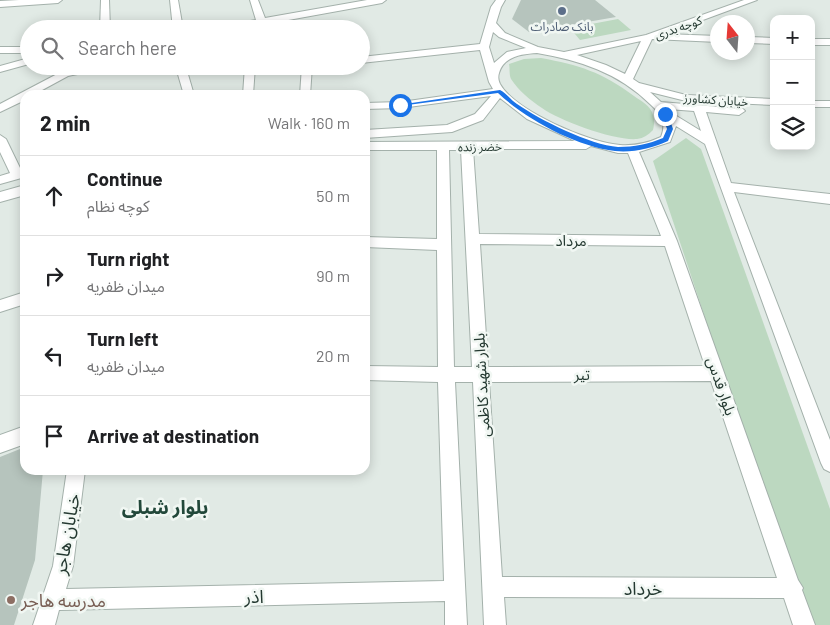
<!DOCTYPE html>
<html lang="en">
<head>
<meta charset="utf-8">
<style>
  :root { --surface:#fff; --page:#f2f2f2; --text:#202124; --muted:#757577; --line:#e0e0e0 }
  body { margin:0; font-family:Barlow,"Noto Sans Arabic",sans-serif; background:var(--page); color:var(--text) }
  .controls { position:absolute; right:15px; top:15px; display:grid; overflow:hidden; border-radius:10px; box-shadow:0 2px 12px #0003 }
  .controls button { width:45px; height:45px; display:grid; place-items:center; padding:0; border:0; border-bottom:1px solid var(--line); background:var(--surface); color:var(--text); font:25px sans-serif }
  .compass { position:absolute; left:710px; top:15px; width:45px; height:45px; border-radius:50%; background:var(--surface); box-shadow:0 2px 12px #0003; rotate:343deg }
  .stop { position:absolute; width:15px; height:15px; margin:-11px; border:4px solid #1a73e8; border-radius:50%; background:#fff }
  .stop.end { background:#1a73e8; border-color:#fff; box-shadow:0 1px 5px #0008 }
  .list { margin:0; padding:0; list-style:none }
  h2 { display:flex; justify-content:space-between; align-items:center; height:65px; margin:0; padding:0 20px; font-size:21px }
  h2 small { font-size:16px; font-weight:400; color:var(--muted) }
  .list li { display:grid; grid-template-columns:32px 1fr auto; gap:15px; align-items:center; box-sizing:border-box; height:80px; padding:0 20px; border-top:1px solid var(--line) }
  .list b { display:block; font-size:19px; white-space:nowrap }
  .list p { margin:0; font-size:16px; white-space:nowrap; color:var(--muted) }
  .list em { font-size:16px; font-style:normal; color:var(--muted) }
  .icon { flex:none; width:28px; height:28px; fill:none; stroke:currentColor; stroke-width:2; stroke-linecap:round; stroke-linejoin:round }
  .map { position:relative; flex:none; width:830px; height:625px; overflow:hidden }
  .search { position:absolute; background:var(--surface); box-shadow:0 2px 12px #0003; left:20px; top:20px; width:350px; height:55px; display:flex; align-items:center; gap:12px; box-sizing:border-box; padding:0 18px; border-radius:28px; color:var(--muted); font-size:19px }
  .panel { position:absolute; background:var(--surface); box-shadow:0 2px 12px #0003; left:20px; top:90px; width:350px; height:385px; border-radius:15px }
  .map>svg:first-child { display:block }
  .green { fill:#bcd8c0 }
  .building { fill:#b6c4bd }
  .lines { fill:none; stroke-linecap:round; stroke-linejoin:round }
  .minor-casing { stroke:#a4b1ab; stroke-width:2 }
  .minor { fill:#fff; fill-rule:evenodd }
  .route { fill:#1a73e8 }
  .service-dot { fill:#5c6f8a; stroke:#f1f7f3; stroke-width:2 }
  .education-dot { fill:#8d6e63; stroke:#f1f7f3; stroke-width:2 }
  .labels { text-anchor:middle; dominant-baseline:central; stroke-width:5; stroke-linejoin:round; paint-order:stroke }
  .far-service-label { font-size:12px; fill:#4e5e75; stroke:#f1f7f3 }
  .far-street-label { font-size:12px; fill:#233830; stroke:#f1f7f3 }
  .street-label { font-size:15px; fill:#233830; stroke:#f1f7f3 }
  .near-street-label { font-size:18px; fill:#233830; stroke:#f1f7f3 }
  .near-education-label { font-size:18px; fill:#785e54; stroke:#f1f7f3; text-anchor:start }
  .near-neighbourhood-label { font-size:19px; font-weight:bold; fill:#22483a; stroke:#f1f7f3 }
</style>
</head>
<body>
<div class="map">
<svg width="830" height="625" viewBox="0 0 830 625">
  <rect width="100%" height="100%" fill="#e1eae5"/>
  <g class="green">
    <path d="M 618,19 L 631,30 L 580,40 L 570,28 Z"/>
    <path d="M 541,58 C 579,65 602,72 634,96 C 641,101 651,106 653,115 C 655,120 654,126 653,130 C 648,135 644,138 637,139 C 615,141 560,121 542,108 C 531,101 518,90 511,79 C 509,75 510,68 509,64 L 524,59 Z"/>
    <path d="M 686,138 L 701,149 L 830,509 L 830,625 L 807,625 L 653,161 Z"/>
  </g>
  <g class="building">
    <path d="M 521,0 L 595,0 L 616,17 L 529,32 L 512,19 Z"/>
    <path d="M 25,447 L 25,470 L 43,470 L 35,560 L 14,625 L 0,625 L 0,457 Z"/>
  </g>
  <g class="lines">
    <defs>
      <g id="minor">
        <path d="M 19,0 L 62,0 L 58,3 L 0,7 L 0,1 Z"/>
        <path d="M 101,0 L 109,0 L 110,29 L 100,29 Z"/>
        <path d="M 170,0 L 178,0 L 183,29 L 173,29 Z"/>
        <path d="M 250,0 L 258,0 L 265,18 L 367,0 L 386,0 L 382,3 L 239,29 L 217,29 L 222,26 L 256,20 Z"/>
        <path d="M 496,0 L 505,0 L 501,7 L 496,23 L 505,33 L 538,47 L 564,52 L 646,35 L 744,0 L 757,0 L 665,34 L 718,36 L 718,42 L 652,39 L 633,79 L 639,83 L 686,95 L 774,99 L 774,105 L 686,101 L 650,92 L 661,102 L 743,109 L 745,111 L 739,115 L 706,112 L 731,183 L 830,194 L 830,204 L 734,192 L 830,440 L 830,472 L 824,469 L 821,463 L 705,144 L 676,126 L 670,142 L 639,152 L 677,241 L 798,580 L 803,588 L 802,590 L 815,625 L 793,625 L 784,598 L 504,597 L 506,625 L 484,625 L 473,382 L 455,382 L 467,625 L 445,625 L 445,601 L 59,610 L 55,625 L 33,625 L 53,566 L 67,470 L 85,470 L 73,566 L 66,589 L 444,581 L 438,382 L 365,380 L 365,366 L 438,367 L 437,250 L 365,247 L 365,237 L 437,239 L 437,150 L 365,150 L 365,142 L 575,141 L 527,119 L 500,98 L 483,120 L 452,132 L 365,138 L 365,130 L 447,125 L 475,114 L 491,96 L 401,108 L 365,109 L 365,103 L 401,102 L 493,89 L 489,82 L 480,50 L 361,63 L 361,57 L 480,44 L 491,7 ZM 493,32 L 499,37 L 526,48 L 507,52 L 494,63 L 489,47 ZM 641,41 L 625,74 L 606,65 L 577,55 ZM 537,53 C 579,60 619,73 650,104 C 661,114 667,122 661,137 C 648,143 635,146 620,145 C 590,143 515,111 500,84 C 498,80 498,76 499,73 C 504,56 522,54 537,53 ZM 668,109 L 694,111 L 701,131 L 670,112 ZM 591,146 L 618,153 L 628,153 L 661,236 L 479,234 L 473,149 L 586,149 ZM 449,150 L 461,150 L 472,367 L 454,367 ZM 480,244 L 665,246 L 705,366 L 488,367 ZM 711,381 L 777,578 L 502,577 L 489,382 Z"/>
        <path d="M 748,37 L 774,38 L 774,44 L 748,43 Z"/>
        <rect x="811" y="39" width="19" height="6"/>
        <rect x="0" y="47" width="29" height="6"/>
        <path d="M 29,58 L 29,64 L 0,72 L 0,66 Z"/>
        <path d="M 87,66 L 255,66 L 253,95 L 243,95 L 245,66 L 240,69 L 187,71 L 194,95 L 184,95 L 177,71 L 142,72 L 106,68 L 68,76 L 33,95 L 25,95 L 25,100 L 0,112 L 0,104 L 61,72 Z"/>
        <path d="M 302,66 L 312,66 L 310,95 L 300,95 Z"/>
        <rect x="811" y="101" width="19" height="6"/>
        <path d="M 0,135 L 6,139 L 21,170 L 25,169 L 25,177 L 0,184 L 0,176 L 10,173 L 0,152 Z"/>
        <path d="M 25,185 L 25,195 L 0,202 L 0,192 Z"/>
        <path d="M 25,292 L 25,304 L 0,312 L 0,300 Z"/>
        <path d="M 25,426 L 25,444 L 0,453 L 0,435 Z"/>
      </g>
    </defs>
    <use href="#minor" class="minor-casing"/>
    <use href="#minor" class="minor"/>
  </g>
  <path class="route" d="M 500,90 C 506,93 511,100 517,104 C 540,120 590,145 618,147 C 634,147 649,144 663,138 L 667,129 L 662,114 L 665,112 L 668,114 L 673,129 L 668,141 C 652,148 633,153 615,151 C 576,146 527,120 498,93 L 400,106 L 398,105 Z"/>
  <circle class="service-dot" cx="562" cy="11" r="5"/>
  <circle class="education-dot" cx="11" cy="600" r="5"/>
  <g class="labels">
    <g class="far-service-label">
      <text x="562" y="26">بانک صادرات</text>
    </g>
    <g class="far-street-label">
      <text transform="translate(678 27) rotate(-19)">کوچه بدری</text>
      <text transform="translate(716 99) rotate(4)">خیابان کشاورز</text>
      <text transform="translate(480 146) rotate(-1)">خضر زنده</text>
    </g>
    <g class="street-label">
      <text x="571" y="240">مرداد</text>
      <text x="582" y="374">تیر</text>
      <text transform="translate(481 385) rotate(-93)">بلوار شهید کاظمی</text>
      <text transform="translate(722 386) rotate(71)">بلوار قدس</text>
    </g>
    <g class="near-street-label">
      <text transform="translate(66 534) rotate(-80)">خیابان هاجر</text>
      <text x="643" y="588">خرداد</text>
      <text transform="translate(254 596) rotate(-1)">اذر</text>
    </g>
    <g class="near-education-label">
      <text x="21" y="600">مدرسه هاجر</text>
    </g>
    <g class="near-neighbourhood-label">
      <text x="165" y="506">بلوار شبلی</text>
    </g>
  </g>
</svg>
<div class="controls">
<button>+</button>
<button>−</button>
<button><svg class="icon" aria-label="layers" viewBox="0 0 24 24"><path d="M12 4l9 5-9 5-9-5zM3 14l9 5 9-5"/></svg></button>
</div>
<svg class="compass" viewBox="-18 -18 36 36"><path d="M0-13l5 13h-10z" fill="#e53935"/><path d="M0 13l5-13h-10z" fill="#757577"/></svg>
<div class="stop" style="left:400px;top:105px"></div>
<div class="stop end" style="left:665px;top:114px"></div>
<div class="search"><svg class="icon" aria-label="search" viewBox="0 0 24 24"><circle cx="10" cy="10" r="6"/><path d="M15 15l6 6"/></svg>Search here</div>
<section class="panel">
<h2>2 min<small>Walk · 160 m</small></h2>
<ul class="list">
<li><svg class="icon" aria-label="ahead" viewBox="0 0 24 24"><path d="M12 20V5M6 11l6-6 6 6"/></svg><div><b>Continue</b><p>کوچه نظام</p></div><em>50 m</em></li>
<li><svg class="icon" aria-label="right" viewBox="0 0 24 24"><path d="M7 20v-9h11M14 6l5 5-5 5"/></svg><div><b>Turn right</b><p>میدان ظفریه</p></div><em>90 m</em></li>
<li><svg class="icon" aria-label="left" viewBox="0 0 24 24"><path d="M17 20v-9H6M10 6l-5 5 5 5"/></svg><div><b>Turn left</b><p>میدان ظفریه</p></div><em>20 m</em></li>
<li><svg class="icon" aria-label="arrive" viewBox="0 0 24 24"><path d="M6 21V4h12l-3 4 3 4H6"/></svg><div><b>Arrive at destination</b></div></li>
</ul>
</section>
</div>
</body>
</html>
